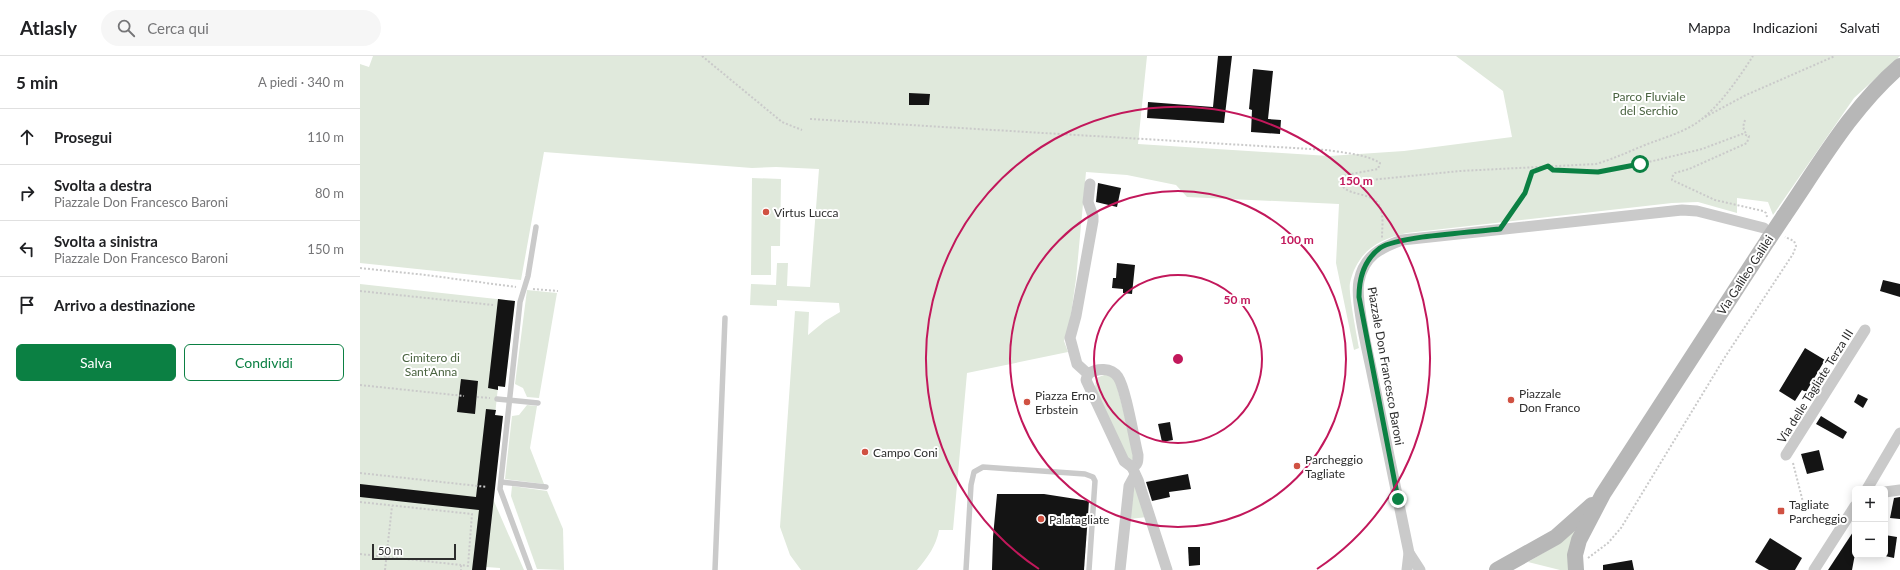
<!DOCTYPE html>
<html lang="it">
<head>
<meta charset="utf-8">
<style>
  :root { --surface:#fff; --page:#f6f6f6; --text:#202124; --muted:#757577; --line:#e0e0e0; --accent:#0b8043 }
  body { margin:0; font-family:Lato,sans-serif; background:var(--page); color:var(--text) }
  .controls { position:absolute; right:12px; bottom:12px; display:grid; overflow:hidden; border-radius:6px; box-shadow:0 2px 10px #0003 }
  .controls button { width:36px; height:36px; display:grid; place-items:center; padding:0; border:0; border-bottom:1px solid var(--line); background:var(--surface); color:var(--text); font:20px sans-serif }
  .scale { position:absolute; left:12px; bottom:10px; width:84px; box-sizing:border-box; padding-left:4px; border:2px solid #2d2d2d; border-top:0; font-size:11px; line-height:14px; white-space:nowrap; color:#2d2d2d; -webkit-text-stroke:3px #fff; paint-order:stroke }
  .stop { position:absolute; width:12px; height:12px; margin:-9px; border:3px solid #0b8043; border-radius:50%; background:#fff }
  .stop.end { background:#0b8043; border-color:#fff; box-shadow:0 1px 4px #0008 }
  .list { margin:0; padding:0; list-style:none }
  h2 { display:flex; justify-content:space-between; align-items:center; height:52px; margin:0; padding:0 16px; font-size:17px }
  h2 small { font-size:13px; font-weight:400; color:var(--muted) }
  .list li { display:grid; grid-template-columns:26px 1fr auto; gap:12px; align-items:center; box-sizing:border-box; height:56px; padding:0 16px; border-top:1px solid var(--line) }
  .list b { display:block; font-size:15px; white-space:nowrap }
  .list p { margin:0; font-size:13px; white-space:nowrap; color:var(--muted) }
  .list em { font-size:13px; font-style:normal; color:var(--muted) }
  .actions { display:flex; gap:8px; padding:12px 16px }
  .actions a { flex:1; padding:9px 0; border:1px solid var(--accent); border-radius:6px; text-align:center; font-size:14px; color:var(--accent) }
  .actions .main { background:var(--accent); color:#fff }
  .icon { flex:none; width:22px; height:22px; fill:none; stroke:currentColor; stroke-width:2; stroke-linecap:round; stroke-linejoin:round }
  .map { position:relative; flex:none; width:1540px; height:514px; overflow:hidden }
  header { display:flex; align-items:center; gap:24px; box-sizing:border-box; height:56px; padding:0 20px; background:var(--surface); border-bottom:1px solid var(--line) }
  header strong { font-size:19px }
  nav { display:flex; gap:22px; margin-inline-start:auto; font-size:14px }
  .search { width:280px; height:36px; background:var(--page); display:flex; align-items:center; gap:10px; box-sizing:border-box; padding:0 14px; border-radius:22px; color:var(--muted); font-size:15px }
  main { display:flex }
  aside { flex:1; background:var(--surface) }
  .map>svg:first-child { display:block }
  .green { fill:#e0e9dc }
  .building { fill:#141414 }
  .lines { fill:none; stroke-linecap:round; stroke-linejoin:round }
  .path { stroke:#cacaca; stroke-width:2; stroke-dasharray:2 2; stroke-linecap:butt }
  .lane { stroke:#cacaca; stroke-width:5.5 }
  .street { stroke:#cacaca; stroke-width:11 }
  .secondary { stroke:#b7b7b7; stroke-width:16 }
  .secondary-bridge { stroke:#b7b7b7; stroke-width:16 }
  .route { stroke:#0b8043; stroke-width:5 }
  .ring { fill:none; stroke:#c2185b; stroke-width:2 }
  .poi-dot { fill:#d05142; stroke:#fff; stroke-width:1.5 }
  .labels { text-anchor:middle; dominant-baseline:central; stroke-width:4; stroke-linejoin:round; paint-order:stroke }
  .park-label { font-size:12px; fill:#4a6340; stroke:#fff }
  .poi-label { font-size:12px; fill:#2d2d2d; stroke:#fff; text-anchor:start }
  .street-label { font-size:12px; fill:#2d2d2d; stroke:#fff }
  .centre { fill:#c2185b; stroke:#fff; stroke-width:2 }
  .ring-label { font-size:12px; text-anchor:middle; font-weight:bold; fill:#c2185b; stroke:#fff; stroke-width:4; stroke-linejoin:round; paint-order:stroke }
</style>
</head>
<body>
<header>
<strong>Atlasly</strong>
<div class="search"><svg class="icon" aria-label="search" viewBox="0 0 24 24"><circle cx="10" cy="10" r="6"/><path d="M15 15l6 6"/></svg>Cerca qui</div>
<nav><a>Mappa</a><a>Indicazioni</a><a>Salvati</a></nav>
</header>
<main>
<aside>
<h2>5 min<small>A piedi · 340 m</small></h2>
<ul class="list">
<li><svg class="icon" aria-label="ahead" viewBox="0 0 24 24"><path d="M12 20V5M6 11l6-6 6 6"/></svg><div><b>Prosegui</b></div><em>110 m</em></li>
<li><svg class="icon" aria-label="right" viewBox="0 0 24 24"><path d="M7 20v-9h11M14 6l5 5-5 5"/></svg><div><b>Svolta a destra</b><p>Piazzale Don Francesco Baroni</p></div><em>80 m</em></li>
<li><svg class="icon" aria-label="left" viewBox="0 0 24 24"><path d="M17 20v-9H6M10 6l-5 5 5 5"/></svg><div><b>Svolta a sinistra</b><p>Piazzale Don Francesco Baroni</p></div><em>150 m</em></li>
<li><svg class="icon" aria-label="arrive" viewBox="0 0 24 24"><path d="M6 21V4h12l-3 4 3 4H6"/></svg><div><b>Arrivo a destinazione</b></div></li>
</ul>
<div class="actions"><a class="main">Salva</a><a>Condividi</a></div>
</aside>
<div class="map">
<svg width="1540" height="514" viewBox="0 0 1540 514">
  <rect width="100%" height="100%" fill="#fff"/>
  <g class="green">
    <path d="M 13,0 L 787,0 L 778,88 L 969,100 L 1044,95 L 1152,81 L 1143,35 L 1096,0 L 1540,0 L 1494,42 L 1413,159 L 1408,146 L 1377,142 L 1377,157 L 1338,146 L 1312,147 L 1047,177 C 1018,183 997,196 990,227 C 988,235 997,280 999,292 L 994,294 L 976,207 L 979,148 L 827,141 L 816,129 L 767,119 L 726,116 L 716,223 L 710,265 L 704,285 L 708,296 L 607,317 L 593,474 L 579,474 C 576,490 568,501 557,514 L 441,514 L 430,499 L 420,471 L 435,255 L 449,256 L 448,279 L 465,265 L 480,256 L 479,247 L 417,244 L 417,250 L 390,249 L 391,228 L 416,229 L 417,207 L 428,207 L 427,230 L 450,231 L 459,113 L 416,111 L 392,112 L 184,96 L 161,224 L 0,207 L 0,8 L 9,11 Z"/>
    <path d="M 392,122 L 421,123 L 420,190 L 411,190 L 411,219 L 391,219 Z"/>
    <path d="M 0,228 L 155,245 L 145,331 L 138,331 L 135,359 L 143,360 L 133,443 L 164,514 L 140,514 L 140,512 L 126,511 L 126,514 L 0,514 Z"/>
    <path d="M 167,234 L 197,237 L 179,342 L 167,341 L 163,332 L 155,328 Z"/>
    <path d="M 744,319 L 750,319 L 755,323 L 775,399 L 772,404 L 768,404 L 735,333 L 736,322 Z"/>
    <path d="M 167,349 L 177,350 L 170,392 L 184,428 L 145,423 L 152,360 L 159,359 Z"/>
    <path d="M 776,429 L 787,461 L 770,463 L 774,431 Z"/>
    <path d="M 152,430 L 187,435 L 203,473 L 204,514 L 177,513 L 151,440 Z"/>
    <path d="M 1214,473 L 1217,474 L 1211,514 L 1200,514 L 1168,506 L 1190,493 Z"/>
  </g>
  <g class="building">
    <path d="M 858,0 L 872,0 L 864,67 L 787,62 L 788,46 L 853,51 Z"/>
    <path d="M 893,13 L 913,15 L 908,63 L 921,64 L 920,78 L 891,76 L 892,54 L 889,53 Z"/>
    <path d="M 549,37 L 570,38 L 569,49 L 549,49 Z"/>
    <path d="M 738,127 L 761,132 L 757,151 L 736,146 Z"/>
    <path d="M 757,207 L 775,209 L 772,238 L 763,237 L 763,233 L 752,232 L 753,222 L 756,222 Z"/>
    <path d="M 1523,224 L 1540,228 L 1540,241 L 1520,235 Z"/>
    <path d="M 138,243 L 155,245 L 145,331 L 138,330 L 138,334 L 128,332 Z"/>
    <path d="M 1445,292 L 1465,304 L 1446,336 L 1442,334 L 1435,345 L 1419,335 Z"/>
    <path d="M 1484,293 L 1474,309 L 1469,306 L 1474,295 Z"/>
    <path d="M 101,323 L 118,325 L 115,358 L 97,356 Z"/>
    <path d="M 1498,338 L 1508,343 L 1503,352 L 1494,346 Z"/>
    <path d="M 1439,352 L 1445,356 L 1435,371 L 1433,362 Z"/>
    <path d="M 126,353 L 136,354 L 135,359 L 143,360 L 126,514 L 112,514 L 119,454 L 0,441 L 0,428 L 116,441 Z"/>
    <path d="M 1461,360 L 1487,376 L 1483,383 L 1456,368 Z"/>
    <path d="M 810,366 L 813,384 L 802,386 L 798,368 Z"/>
    <path d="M 1459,394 L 1464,414 L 1447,418 L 1441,398 Z"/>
    <path d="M 828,418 L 831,433 L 809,436 L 810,441 L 792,445 L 786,426 Z"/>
    <path d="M 637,438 L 684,438 L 729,445 L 724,514 L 632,514 L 633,481 Z"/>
    <path d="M 1540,441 L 1540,463 L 1530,462 L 1534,442 Z"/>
    <path d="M 1495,473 L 1495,498 L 1492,514 L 1468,514 Z"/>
    <path d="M 1525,479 L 1537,481 L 1534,502 L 1525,500 Z"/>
    <path d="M 1410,482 L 1442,502 L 1435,514 L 1409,514 L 1395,506 Z"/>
    <path d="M 828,491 L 840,491 L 840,509 L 829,510 Z"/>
    <path d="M 1272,504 L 1274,514 L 1243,514 L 1243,509 Z"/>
  </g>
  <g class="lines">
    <g class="path">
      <path d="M 342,0 L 422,66 L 442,74"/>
      <path d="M 1345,61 L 1386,39 L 1475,0"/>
      <path d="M 450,63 L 967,94 C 984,97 1006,98 1020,107 L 1018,113 L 986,119 L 980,122 C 980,143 1013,133 1020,151 C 1024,160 1022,172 1022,182"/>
      <path d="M 1385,64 L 1383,71 L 1386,78"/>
      <path d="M 1188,110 L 1193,114 L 1238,116 L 1260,113 L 1342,93 L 1382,78 L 1389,80 L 1387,87 L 1329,113 L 1315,117 L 1312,121 L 1312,124 L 1355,144 L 1403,155 L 1406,157 L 1407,161"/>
      <path d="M 980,127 L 1100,115 L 1236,108 C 1253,103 1268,96 1285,89 C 1303,82 1322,77 1338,66 C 1360,50 1378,23 1393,0"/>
      <path d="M 1149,161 L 1165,137 L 1172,116 L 1185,111"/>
      <path d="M 0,212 L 66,219 L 156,231"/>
      <path d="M 173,233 L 198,235"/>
      <path d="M 0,235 L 133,249"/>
      <path d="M 0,329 L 104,340"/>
      <path d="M 117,341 L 130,342"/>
      <path d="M 1433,407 L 1445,454"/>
      <path d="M 0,417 L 127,431"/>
      <path d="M 0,446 L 112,458 L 108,510 L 101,509 L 101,514"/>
      <path d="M 0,498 L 101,509"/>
      <path d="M 1228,502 L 1248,487 L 1261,472 L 1365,301 L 1433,198 L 1436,190 L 1434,185 L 1425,181"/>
      <path d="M 25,514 L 32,450"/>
    </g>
    <g class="lane">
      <path d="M 137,343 L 178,347"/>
      <path d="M 141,426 L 186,431"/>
      <path d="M 170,514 L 140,433 L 160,246 L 168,220 L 176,171"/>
      <path d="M 355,514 L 365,262"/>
      <path d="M 606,514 L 611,429 L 614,416 L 623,411 L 725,418 L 733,421 L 735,425 L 729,514"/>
    </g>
    <g class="street">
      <path d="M 728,318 C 737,312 751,311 758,321 C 766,333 774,383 778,399 C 778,405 778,409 772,411 L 778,424 L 807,514"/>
      <path d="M 728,318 L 717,308 L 710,282 L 716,260 L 733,165 L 733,160 L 728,146 L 730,128"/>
      <path d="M 728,318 L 726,324 L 764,405 L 772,411"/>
      <path d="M 1426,399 L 1505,274"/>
      <path d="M 1507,433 L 1540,377"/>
      <path d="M 1525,436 L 1540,434"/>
      <path d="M 1049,497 L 1060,514"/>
      <path d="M 760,514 L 769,430 L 775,419"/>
      <path d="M 1047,514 L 1049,497 C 1036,435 1024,374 1011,312 C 1007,293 995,243 999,225 C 1004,200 1020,192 1042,184 L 1322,154 L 1337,155 L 1404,172"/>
      <path d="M 1454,514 L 1495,450"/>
    </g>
    <g class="secondary">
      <path d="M 1424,160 C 1459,109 1492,51 1540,10"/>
      <path d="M 1137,514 L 1196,481 L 1232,449"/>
      <path d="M 1216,514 L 1215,499 L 1219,484 L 1243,438 L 1408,184"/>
    </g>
    <path class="secondary-bridge" d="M 1408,184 L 1424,160"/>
  </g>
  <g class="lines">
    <path class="route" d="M 1038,443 L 999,241 C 999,222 1004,204 1020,192 C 1038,180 1115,176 1140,173 L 1165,137 L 1172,116 L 1188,110 L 1193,114 L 1238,116 L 1280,108"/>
  </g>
  <g class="ring">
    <circle cx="818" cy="303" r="84"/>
    <circle cx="818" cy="303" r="168"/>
    <path d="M679 513A252 252 0 1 1 957 513"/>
  </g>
  <g class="poi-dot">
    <circle cx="406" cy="156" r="4"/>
    <circle cx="1151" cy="344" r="4"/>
    <circle cx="667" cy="346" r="4"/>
    <circle cx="505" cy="396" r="4"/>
    <circle cx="937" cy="410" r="4"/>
    <rect x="1417" y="451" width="8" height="8" rx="2"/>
    <circle cx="681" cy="463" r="4"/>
  </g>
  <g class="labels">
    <g class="park-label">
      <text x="1289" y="40">Parco Fluviale<tspan x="1289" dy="14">del Serchio</tspan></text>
      <text x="71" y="301">Cimitero di<tspan x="71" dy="14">Sant'Anna</tspan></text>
    </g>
    <g class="poi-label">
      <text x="414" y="156">Virtus Lucca</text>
      <text x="1159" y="337">Piazzale<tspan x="1159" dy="14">Don Franco</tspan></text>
      <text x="675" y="339">Piazza Erno<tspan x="675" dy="14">Erbstein</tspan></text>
      <text x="513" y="396">Campo Coni</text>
      <text x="945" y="403">Parcheggio<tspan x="945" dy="14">Tagliate</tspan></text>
      <text x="1429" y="448">Tagliate<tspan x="1429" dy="14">Parcheggio</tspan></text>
      <text x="689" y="463">Palatagliate</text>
    </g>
    <g class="street-label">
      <text transform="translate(1385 219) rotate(-57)">Via Galileo Galilei</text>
      <text transform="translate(1026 310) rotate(80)">Piazzale Don Francesco Baroni</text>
      <text transform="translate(1455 330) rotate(-58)">Via delle Tagliate Terza III</text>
    </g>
  </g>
  <circle cx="818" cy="303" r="6" class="centre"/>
  <g class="ring-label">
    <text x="996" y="129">150 m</text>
    <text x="937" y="188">100 m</text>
    <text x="877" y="248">50 m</text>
  </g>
</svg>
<div class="controls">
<button>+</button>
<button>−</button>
</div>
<div class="scale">50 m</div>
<div class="stop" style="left:1280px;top:108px"></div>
<div class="stop end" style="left:1038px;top:443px"></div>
</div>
</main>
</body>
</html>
